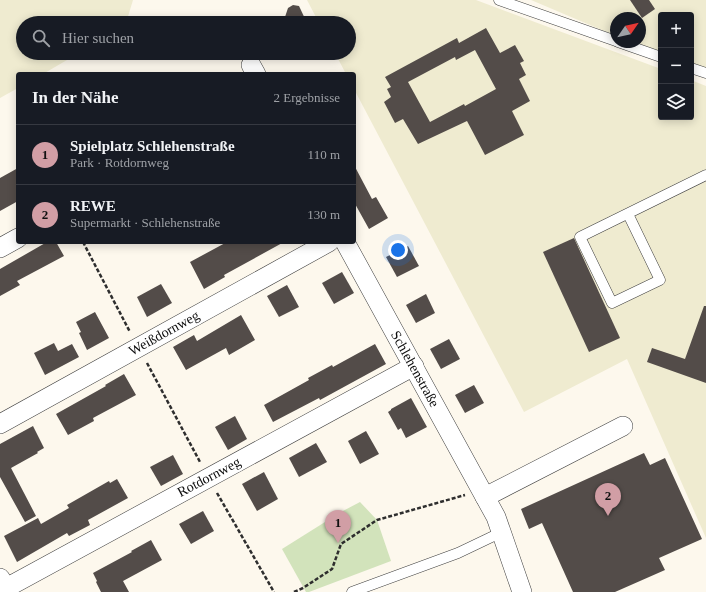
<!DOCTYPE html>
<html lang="de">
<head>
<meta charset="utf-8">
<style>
  :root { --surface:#171b24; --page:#242831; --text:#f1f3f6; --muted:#9ea1a6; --line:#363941; --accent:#d19ea5 }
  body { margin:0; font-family:Georgia,serif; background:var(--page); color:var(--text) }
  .controls { position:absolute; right:12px; top:12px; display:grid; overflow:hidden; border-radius:4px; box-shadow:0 2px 10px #0003 }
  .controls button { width:36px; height:36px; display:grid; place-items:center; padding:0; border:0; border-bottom:1px solid var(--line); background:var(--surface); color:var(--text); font:20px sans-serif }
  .compass { position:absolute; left:610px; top:12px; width:36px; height:36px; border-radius:50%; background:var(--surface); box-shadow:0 2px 10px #0003; rotate:56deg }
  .you { position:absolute; left:398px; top:250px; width:14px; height:14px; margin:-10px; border:3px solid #fff; border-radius:50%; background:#1a73e8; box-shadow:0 0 0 6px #1a73e833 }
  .badge { display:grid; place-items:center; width:26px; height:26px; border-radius:50%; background:var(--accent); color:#111; font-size:13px; font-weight:700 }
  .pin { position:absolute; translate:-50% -33px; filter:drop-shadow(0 1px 2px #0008) }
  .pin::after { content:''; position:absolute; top:21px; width:14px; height:12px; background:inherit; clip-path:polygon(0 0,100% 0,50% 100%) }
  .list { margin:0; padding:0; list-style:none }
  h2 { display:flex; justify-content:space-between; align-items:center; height:52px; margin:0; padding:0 16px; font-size:17px }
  h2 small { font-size:13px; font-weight:400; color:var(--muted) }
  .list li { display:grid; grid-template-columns:26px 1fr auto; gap:12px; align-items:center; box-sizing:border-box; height:60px; padding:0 16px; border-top:1px solid var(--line) }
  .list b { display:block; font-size:15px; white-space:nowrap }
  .list p { margin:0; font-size:13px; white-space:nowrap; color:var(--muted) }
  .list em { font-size:13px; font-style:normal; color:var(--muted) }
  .icon { flex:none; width:22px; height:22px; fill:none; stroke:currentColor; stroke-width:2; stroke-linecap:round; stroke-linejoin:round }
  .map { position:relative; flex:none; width:706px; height:592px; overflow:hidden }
  .search { position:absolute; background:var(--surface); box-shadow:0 2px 10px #0003; left:16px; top:16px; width:340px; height:44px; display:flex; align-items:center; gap:10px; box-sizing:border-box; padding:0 14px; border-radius:22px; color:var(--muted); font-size:15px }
  .panel { position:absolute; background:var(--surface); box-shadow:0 2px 10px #0003; left:16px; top:72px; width:340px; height:172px; border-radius:4px }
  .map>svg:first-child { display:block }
  .farmland { fill:#efebd0 }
  .green { fill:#d2e3bb }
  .building { fill:#534c49; fill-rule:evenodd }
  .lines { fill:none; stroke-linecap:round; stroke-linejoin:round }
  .service-casing { stroke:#3f3f3f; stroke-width:11 }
  .minor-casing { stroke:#3f3f3f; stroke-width:20 }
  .path { stroke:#2e2e2e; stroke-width:2.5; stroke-dasharray:4 2; stroke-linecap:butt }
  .service { stroke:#fff; stroke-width:10 }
  .minor { stroke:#fff; stroke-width:19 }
  .labels { text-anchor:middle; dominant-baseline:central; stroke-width:4; stroke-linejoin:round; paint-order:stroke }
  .street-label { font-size:14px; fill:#0c0c0c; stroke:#fff }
</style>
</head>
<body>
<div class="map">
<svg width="706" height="592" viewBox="0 0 706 592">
  <rect width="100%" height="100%" fill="#fdf8ed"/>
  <g class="farmland">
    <path d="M 0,0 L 133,0 L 126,23 L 23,23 L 23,53 L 79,53 L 43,74 L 18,74 L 18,88 L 0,98 Z"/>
    <path d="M 307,0 L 476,0 L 661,69 L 661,117 L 691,117 L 691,80 L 706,86 L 706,538 L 627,359 L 524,412 L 354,89 L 354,74 L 346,74 L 335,53 L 349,53 L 349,23 L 319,23 Z"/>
    <path d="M 531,0 L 706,0 L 706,74 L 691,68 L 691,15 L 661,15 L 661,55 L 630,42 L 640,42 L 640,18 L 616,18 L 616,36 Z"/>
  </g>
  <path class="green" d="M 360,502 L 377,520 L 391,561 L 309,592 L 306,592 L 282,549 L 341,512 Z"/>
  <g class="building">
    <path d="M 630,0 L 649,0 L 655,9 L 642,18 Z"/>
    <path d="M 293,5 L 299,6 L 307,23 L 283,23 L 288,8 Z"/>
    <path d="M 486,28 L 500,53 L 515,45 L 524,61 L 520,63 L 526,75 L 519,79 L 530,101 L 512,111 L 524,135 L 485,155 L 467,121 L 418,144 L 403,119 L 395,123 L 384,102 L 391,97 L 387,89 L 391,87 L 385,77 L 457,38 L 459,43 ZM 475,50 L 496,89 L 465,106 L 464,104 L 430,122 L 408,82 L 455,57 L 456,60 Z"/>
    <path d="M 354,165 L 372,199 L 376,197 L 388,218 L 369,229 L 354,202 Z"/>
    <path d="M 18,168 L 18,201 L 0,211 L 0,178 Z"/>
    <path d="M 574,238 L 620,338 L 589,352 L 543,252 Z"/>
    <path d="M 47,242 L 56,242 L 64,256 L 17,281 L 20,285 L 0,296 L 0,269 Z"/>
    <path d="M 227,242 L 284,242 L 224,275 L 225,277 L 204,289 L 190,262 Z"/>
    <path d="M 408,246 L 419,266 L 397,277 L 386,257 Z"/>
    <path d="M 342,272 L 354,293 L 334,304 L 322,283 Z"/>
    <path d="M 161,284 L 172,303 L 147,317 L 137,297 Z"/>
    <path d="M 287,285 L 299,307 L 279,317 L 267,296 Z"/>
    <path d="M 426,294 L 435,313 L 416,323 L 406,305 Z"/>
    <path d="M 704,306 L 706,306 L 706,383 L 647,362 L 652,348 L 685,359 Z"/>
    <path d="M 95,312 L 109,338 L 87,350 L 79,333 L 81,332 L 76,322 Z"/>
    <path d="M 241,315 L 255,340 L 229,355 L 226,348 L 186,370 L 173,347 L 194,335 L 197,341 Z"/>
    <path d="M 449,339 L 460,359 L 441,369 L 430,349 Z"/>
    <path d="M 54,343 L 58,351 L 72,344 L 79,357 L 45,375 L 34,353 Z"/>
    <path d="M 375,344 L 386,364 L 320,400 L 319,398 L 273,422 L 264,405 L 309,380 L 308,378 L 332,365 L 333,367 Z"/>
    <path d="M 124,374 L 136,395 L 93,418 L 94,421 L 68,435 L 56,414 L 106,386 L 105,385 Z"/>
    <path d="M 474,385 L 484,403 L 465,413 L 455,395 Z"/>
    <path d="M 411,398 L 427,427 L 406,438 L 401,428 L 398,430 L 388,412 L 391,410 L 391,409 Z"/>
    <path d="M 235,416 L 247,439 L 228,450 L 215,427 Z"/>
    <path d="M 33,426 L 44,448 L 37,452 L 38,453 L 11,468 L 36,516 L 25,522 L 0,477 L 0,444 Z"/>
    <path d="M 366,431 L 379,454 L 360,464 L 348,441 Z"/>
    <path d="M 316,443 L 327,462 L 299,477 L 289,458 Z"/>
    <path d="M 644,453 L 650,465 L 665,458 L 702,539 L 659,558 L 665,570 L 615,592 L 573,592 L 542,523 L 529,529 L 521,509 Z"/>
    <path d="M 173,455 L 183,474 L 161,486 L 150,467 Z"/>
    <path d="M 264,472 L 278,499 L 257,511 L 242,484 Z"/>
    <path d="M 117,479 L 128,498 L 88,520 L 90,525 L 69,536 L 67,533 L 17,562 L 4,536 L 38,518 L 41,524 L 69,508 L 67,505 L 109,481 L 110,483 Z"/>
    <path d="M 203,511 L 214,531 L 191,544 L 179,524 Z"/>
    <path d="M 151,540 L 162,560 L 123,581 L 129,592 L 101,592 L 96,582 L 97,581 L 93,573 L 132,552 L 131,551 Z"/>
  </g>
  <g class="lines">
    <defs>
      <g id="service">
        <path d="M 499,0 L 616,41"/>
        <path d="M 618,42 L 661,57"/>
        <path d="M 691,68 L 706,73"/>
        <path d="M 628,214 L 660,280 L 612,303 L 580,237 L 706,175"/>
        <path d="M 352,592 L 458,553 L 502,532"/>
      </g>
      <g id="minor">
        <path d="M 251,65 L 256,74"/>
        <path d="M 345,242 L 496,517 L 522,592"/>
        <path d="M 0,248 L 18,238"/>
        <path d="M 0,424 L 329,242"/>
        <path d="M 485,497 L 623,426"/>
        <path d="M 0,578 L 6,588 L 414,366"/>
      </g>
    </defs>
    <use href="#service" class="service-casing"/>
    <use href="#minor" class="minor-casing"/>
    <g class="path">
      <path d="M 83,242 L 130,332"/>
      <path d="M 147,363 L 200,462"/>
      <path d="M 217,493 L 274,592"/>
      <path d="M 294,592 L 303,588 L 332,569 L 341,544 L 377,520 L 465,495"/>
    </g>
    <use href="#service" class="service"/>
    <use href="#minor" class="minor"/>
  </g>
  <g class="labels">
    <g class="street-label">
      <text transform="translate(164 333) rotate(-29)">Weißdornweg</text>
      <text transform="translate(415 369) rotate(61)">Schlehenstraße</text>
      <text transform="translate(209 477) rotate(-28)">Rotdornweg</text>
    </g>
  </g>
</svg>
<div class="controls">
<button>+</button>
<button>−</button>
<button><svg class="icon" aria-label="layers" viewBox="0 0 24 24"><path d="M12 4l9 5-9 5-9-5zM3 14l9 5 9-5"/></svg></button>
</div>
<svg class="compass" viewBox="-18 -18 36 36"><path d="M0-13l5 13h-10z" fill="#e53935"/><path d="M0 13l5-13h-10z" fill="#9ea1a6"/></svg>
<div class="you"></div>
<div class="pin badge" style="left:338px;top:543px">1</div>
<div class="pin badge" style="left:608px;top:516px">2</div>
<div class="search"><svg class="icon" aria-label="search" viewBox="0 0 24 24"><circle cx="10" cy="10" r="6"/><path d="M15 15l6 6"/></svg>Hier suchen</div>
<section class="panel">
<h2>In der Nähe<small>2 Ergebnisse</small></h2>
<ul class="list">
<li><span class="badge">1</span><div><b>Spielplatz Schlehenstraße</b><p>Park · Rotdornweg</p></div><em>110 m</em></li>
<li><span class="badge">2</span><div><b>REWE</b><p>Supermarkt · Schlehenstraße</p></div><em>130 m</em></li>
</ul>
</section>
</div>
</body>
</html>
